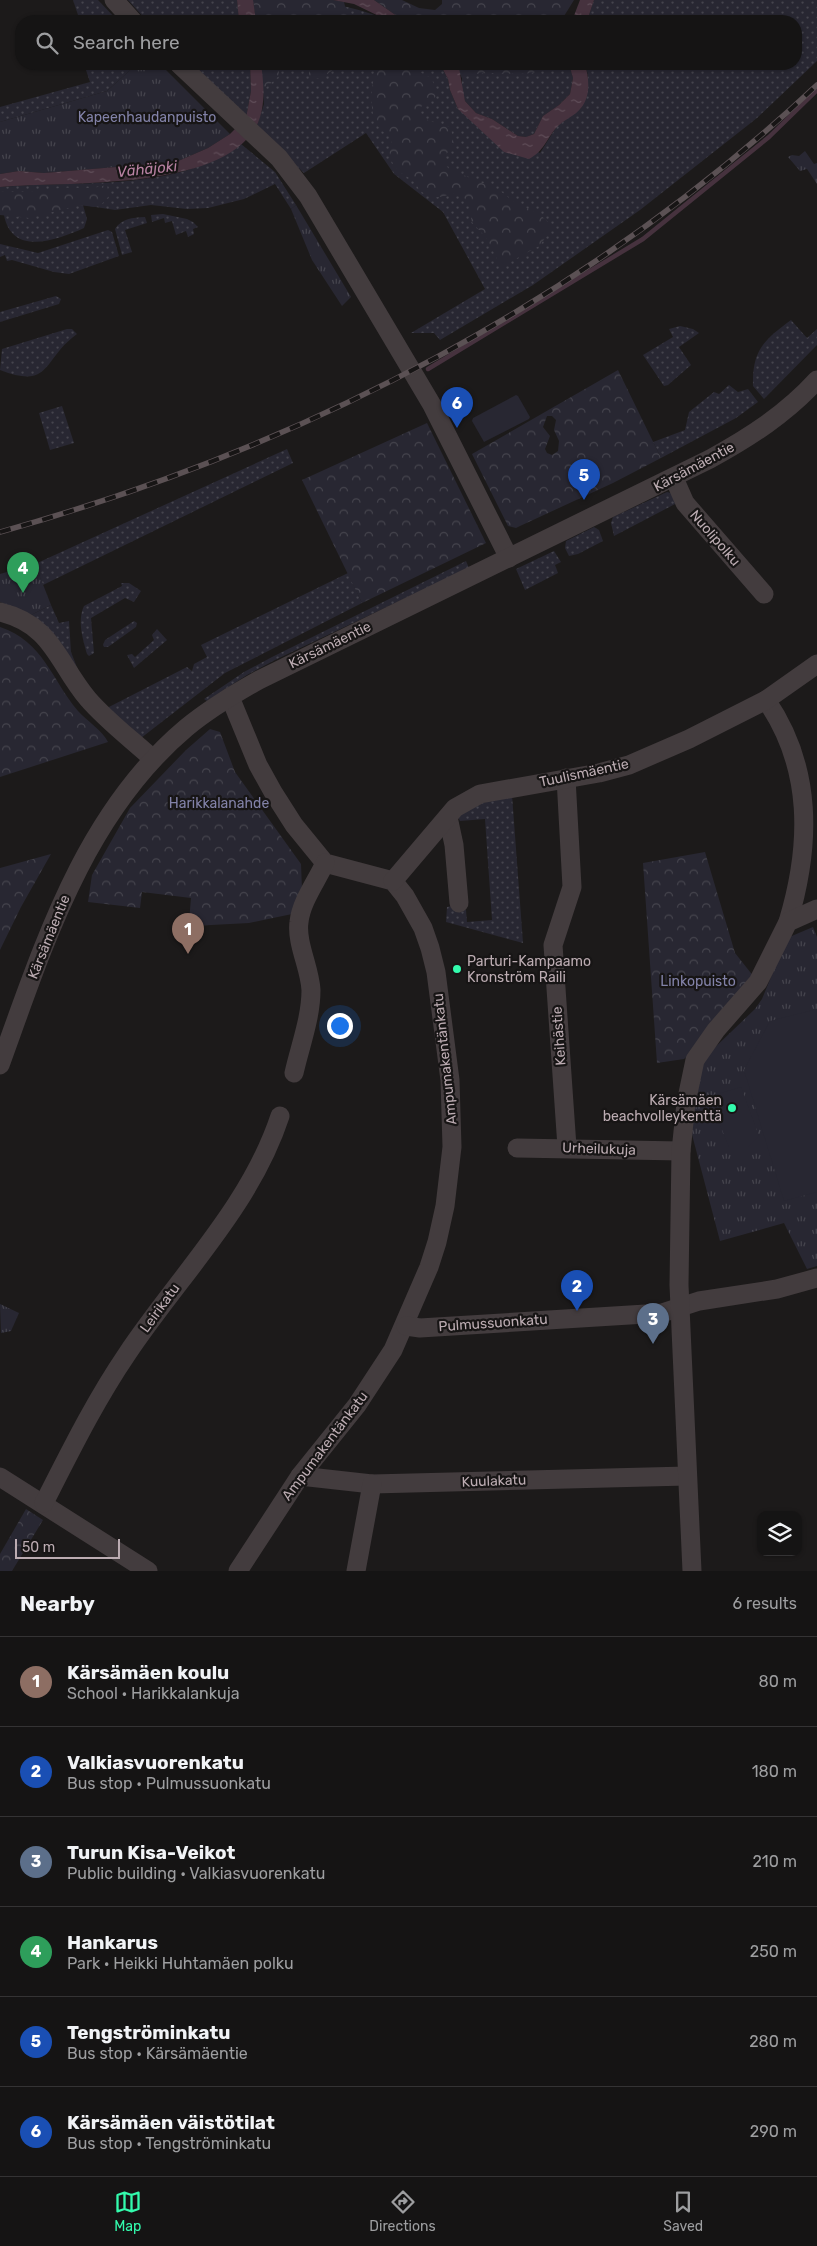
<!DOCTYPE html>
<html lang="en">
<head>
<meta charset="utf-8">
<style>
  :root { --surface:#151414; --page:#222122; --text:#f1f3f6; --muted:#9d9ea0; --line:#343334; --accent:#33fbad }
  body { margin:0; font-family:Rubik,sans-serif; background:var(--page); color:var(--text) }
  .controls { position:absolute; right:15px; bottom:15px; display:grid; overflow:hidden; border-radius:10px; box-shadow:0 1px 4px #0004 }
  .controls button { width:45px; height:45px; display:grid; place-items:center; padding:0; border:0; border-bottom:1px solid var(--line); background:var(--surface); color:var(--text); font:25px sans-serif }
  .scale { position:absolute; left:15px; bottom:12px; width:105px; box-sizing:border-box; padding-left:5px; border:2px solid #bcacb2; border-top:0; font-size:14px; line-height:18px; white-space:nowrap; color:#bcacb2; -webkit-text-stroke:4px #171515; paint-order:stroke }
  .you { position:absolute; left:339px; top:1025px; width:18px; height:18px; margin:-12px; border:4px solid #fff; border-radius:50%; background:#1a73e8; box-shadow:0 0 0 8px #1a73e833 }
  .badge { display:grid; place-items:center; width:32px; height:32px; border-radius:50%; background:var(--accent); color:#fff; font-size:16px; font-weight:700 }
  .pin { position:absolute; translate:-50% -41px; filter:drop-shadow(0 1px 2px #0008) }
  .pin::after { content:''; position:absolute; top:26px; width:18px; height:15px; background:inherit; clip-path:polygon(0 0,100% 0,50% 100%) }
  .list { margin:0; padding:0; list-style:none }
  h2 { display:flex; justify-content:space-between; align-items:center; height:65px; margin:0; padding:0 20px; font-size:21px }
  h2 small { font-size:16px; font-weight:400; color:var(--muted) }
  .list li { display:grid; grid-template-columns:32px 1fr auto; gap:15px; align-items:center; box-sizing:border-box; height:90px; padding:0 20px; border-top:1px solid var(--line) }
  .list b { display:block; font-size:19px; white-space:nowrap }
  .list p { margin:0; font-size:16px; white-space:nowrap; color:var(--muted) }
  .list em { font-size:16px; font-style:normal; color:var(--muted) }
  .icon { flex:none; width:28px; height:28px; fill:none; stroke:currentColor; stroke-width:2; stroke-linecap:round; stroke-linejoin:round }
  .map { position:relative; flex:none; width:817px; height:1571px; overflow:hidden }
  .search { position:absolute; background:var(--surface); box-shadow:0 1px 4px #0004; left:15px; right:15px; top:15px; height:55px; display:flex; align-items:center; gap:12px; box-sizing:border-box; padding:0 18px; border-radius:20px; color:var(--muted); font-size:19px }
  .sheet { height:605px; background:var(--surface) }
  nav { display:flex; justify-content:space-around; align-items:center; box-sizing:border-box; height:70px; border-top:1px solid var(--line); background:var(--surface); font-size:14px; color:var(--muted) }
  nav a { display:grid; justify-items:center; gap:2px }
  nav .on { color:var(--accent) }
  .map>svg:first-child { display:block }
  .grass { fill:url(#grass-dots) }
  .forest { fill:url(#forest-crowns); fill-rule:evenodd }
  .park { fill:url(#park-tufts) }
  .pitch { fill:#282732 }
  .water { fill:url(#water-ripples) }
  .lines { fill:none; stroke-linecap:round; stroke-linejoin:round }
  .stream { stroke:#46323e; stroke-width:4.5 }
  .minor { stroke:#433c3e; stroke-width:19 }
  .rail-casing { stroke:#5b5154; stroke-width:5.5 }
  .rail { stroke:#171515; stroke-width:4; stroke-dasharray:11; stroke-linecap:butt }
  .poi-dot { fill:#33fbad; stroke:#171515; stroke-width:2 }
  .labels { text-anchor:middle; dominant-baseline:central; stroke-width:4.5; stroke-linejoin:round; paint-order:stroke }
  .park-label { font-size:14px; fill:#8282a8; stroke:#171515 }
  .street-label { font-size:14px; fill:#bcacb2; stroke:#171515 }
  .poi-label { font-size:14px; fill:#bcacb2; stroke:#171515; text-anchor:start }
  .water-label { font-size:15px; font-style:italic; fill:#b882a2; stroke:#171515 }
</style>
</head>
<body>
<div class="map">
<svg width="817" height="1571" viewBox="0 0 817 1571">
  <defs>
    <pattern id="grass-dots" width="8" height="8" patternUnits="userSpaceOnUse" patternTransform="scale(1.25)"><rect width="8" height="8" fill="#282732"/><path d="M2 2h.1M6 6h.1" fill="none" stroke="#45444d" stroke-width="1.8" stroke-linecap="round"/></pattern>
    <pattern id="forest-crowns" width="20" height="18" patternUnits="userSpaceOnUse" patternTransform="scale(1.25)"><rect width="20" height="18" fill="#282732"/><path d="M2 6a3 3 0 1 1 6 0M12 15a3 3 0 1 1 6 0" fill="none" stroke="#45444d"/></pattern>
    <pattern id="park-tufts" width="24" height="20" patternUnits="userSpaceOnUse" patternTransform="scale(1.25)"><rect width="24" height="20" fill="#282732"/><path d="M3 7l-1-3M5 7V3M7 7l1-3M15 17l-1-3M17 17v-4M19 17l1-3" fill="none" stroke="#45444d"/></pattern>
    <pattern id="water-ripples" width="26" height="14" patternUnits="userSpaceOnUse" patternTransform="scale(1.25)"><rect width="26" height="14" fill="#46323e"/><path d="M2 4q2-2 4 0t4 0M15 11q2-2 4 0t4 0" fill="none" stroke="#5f4d58"/></pattern>
  </defs>
  <rect width="100%" height="100%" fill="#1c1a1a"/>
  <g class="grass">
    <path d="M 73,0 L 98,0 L 118,21 L 80,21 Z"/>
    <path d="M 128,0 L 237,0 L 239,21 L 147,21 Z"/>
    <path d="M 253,0 C 305,0 341,0 389,21 L 256,21 Z"/>
    <path d="M 594,0 L 817,0 L 817,61 L 757,118 L 640,210 L 533,285 L 440,340 L 434,333 L 411,333 L 485,289 L 443,212 L 394,174 L 366,133 L 304,173 L 256,128 L 264,104 L 261,64 L 440,64 L 448,79 L 450,90 L 458,109 L 540,153 L 557,126 L 581,108 L 588,75 L 585,64 L 796,64 L 796,21 L 587,21 Z"/>
    <path d="M 84,64 L 137,64 L 107,91 L 0,122 L 0,107 L 90,82 Z"/>
    <path d="M 189,64 L 250,64 L 251,91 L 246,118 Z"/>
    <path d="M 456,64 L 569,64 L 573,78 L 570,94 L 559,105 L 543,116 L 534,134 L 526,137 L 518,136 L 492,119 L 476,113 L 465,101 L 462,89 L 462,78 Z"/>
    <path d="M 241,144 L 275,172 L 296,205 L 291,209 L 275,184 L 244,199 L 208,208 L 187,209 L 151,205 L 115,210 L 83,205 L 87,219 L 84,228 C 57,240 12,257 4,215 L 0,215 L 0,187 C 77,180 175,193 241,144 Z"/>
    <path d="M 163,214 L 187,219 L 193,222 L 198,227 L 193,229 L 194,234 L 188,237 L 186,231 L 176,235 L 172,221 L 165,223 L 164,218 L 152,222 L 151,215 Z"/>
    <path d="M 145,217 L 147,223 L 125,230 L 132,252 L 122,255 L 115,229 C 122,218 132,218 145,217 Z"/>
    <path d="M 108,230 L 112,232 L 119,256 L 69,274 L 54,272 L 12,260 L 7,261 L 5,255 L 0,257 L 0,244 L 38,253 Z"/>
    <path d="M 56,296 L 61,299 L 59,304 L 0,322 L 0,312 Z"/>
    <path d="M 791,320 L 807,338 L 817,329 L 817,345 L 764,399 L 753,386 C 752,350 764,340 791,320 Z"/>
    <path d="M 680,326 L 693,329 L 699,333 L 679,347 L 691,365 L 668,385 L 664,386 L 643,355 L 673,337 L 669,329 Z"/>
    <path d="M 67,329 L 72,329 L 77,334 C 42,359 52,390 0,370 L 2,349 Z"/>
    <path d="M 729,385 L 738,392 L 748,389 L 758,402 L 736,418 L 661,458 L 653,442 L 685,430 L 689,412 L 714,392 L 719,394 Z"/>
    <path d="M 62,406 L 74,443 L 50,450 L 39,413 Z"/>
    <path d="M 287,449 L 293,463 L 43,585 L 35,564 Z"/>
    <path d="M 667,492 L 671,493 L 677,503 L 614,536 L 611,523 L 613,517 Z"/>
    <path d="M 594,527 L 599,530 L 603,541 L 578,554 L 569,556 L 565,548 L 566,541 Z"/>
    <path d="M 554,551 L 561,562 L 555,565 L 558,573 L 525,590 L 516,569 Z"/>
    <path d="M 466,561 L 469,568 L 275,660 L 247,675 L 207,701 L 204,699 L 244,672 L 272,657 Z"/>
    <path d="M 348,573 L 362,603 L 225,673 L 141,738 L 105,709 L 187,667 L 192,671 L 194,664 L 207,657 L 201,645 Z"/>
    <path d="M 121,583 L 129,583 L 141,591 L 134,602 L 125,598 L 91,618 L 94,653 L 89,656 L 87,654 C 83,639 77,621 84,606 L 122,586 Z"/>
    <path d="M 51,605 L 59,623 L 69,621 L 71,652 L 80,675 L 47,627 L 31,615 Z"/>
    <path d="M 134,621 L 137,623 L 136,627 L 108,647 L 104,647 L 103,645 L 105,640 Z"/>
    <path d="M 157,629 L 167,640 L 134,668 L 127,655 L 132,654 L 135,657 L 154,640 L 152,635 Z"/>
    <path d="M 512,795 L 523,943 L 446,922 L 447,907 L 452,906 L 466,910 L 467,922 L 492,920 L 485,819 L 460,821 L 458,817 L 478,804 Z"/>
  </g>
  <g class="forest">
    <path d="M 253,0 L 333,0 L 344,2 L 347,14 L 346,21 L 329,20 L 326,21 L 256,21 Z"/>
    <path d="M 374,0 L 402,0 L 419,8 L 435,10 L 442,4 L 442,0 L 574,0 L 561,21 L 404,21 Z"/>
    <path d="M 261,64 L 279,64 L 279,76 L 263,90 Z"/>
    <path d="M 309,64 L 345,64 L 346,68 L 342,70 L 336,67 C 328,74 321,81 309,78 Z"/>
    <path d="M 359,64 L 404,64 L 431,78 L 438,92 L 434,99 L 419,108 C 420,124 441,121 451,128 L 454,146 L 447,153 L 444,163 L 449,169 L 499,190 L 513,201 L 539,214 L 554,227 L 539,246 L 501,267 L 487,239 L 471,221 C 472,207 469,200 457,193 C 446,195 437,200 427,195 C 418,191 419,187 414,182 C 411,178 405,176 401,173 C 390,164 386,151 393,139 C 388,135 381,131 378,126 C 368,110 372,87 375,70 L 367,71 Z"/>
    <path d="M 456,64 L 551,64 L 549,68 C 521,81 489,66 462,78 Z"/>
    <path d="M 107,185 L 109,196 L 101,205 L 94,207 L 80,205 L 29,218 L 0,215 L 0,191 C 21,194 40,190 61,188 C 80,187 89,190 107,185 Z"/>
    <path d="M 618,370 L 661,458 L 613,483 L 520,526 L 516,528 L 508,526 L 472,454 ZM 547,416 L 552,416 L 556,420 L 554,430 L 559,441 L 558,451 L 552,455 L 547,453 L 545,449 L 550,436 L 543,427 Z"/>
    <path d="M 427,423 L 486,543 L 362,603 L 302,480 Z"/>
    <path d="M 0,627 C 44,642 51,679 78,711 C 87,721 103,731 108,742 L 0,777 Z"/>
    <path d="M 210,729 L 220,732 L 235,772 L 301,864 L 302,890 L 292,914 L 249,923 L 192,926 L 189,922 L 191,898 L 142,892 L 140,908 L 88,902 L 92,875 L 130,808 L 186,750 Z"/>
    <path d="M 705,852 L 735,953 L 758,982 L 716,1030 L 684,1059 L 657,1063 L 643,863 Z"/>
    <path d="M 51,854 L 21,907 L 0,950 L 0,868 Z"/>
    <path d="M 26,1509 L 43,1520 L 12,1571 L 0,1571 L 0,1554 Z"/>
  </g>
  <g class="park">
    <path d="M 137,64 L 160,64 L 230,134 L 208,148 L 176,162 L 44,173 L 19,171 L 0,174 L 0,122 L 107,91 Z"/>
    <path d="M 805,151 L 814,164 L 817,163 L 817,184 L 807,169 L 800,171 L 788,157 L 792,155 L 799,156 Z"/>
    <path d="M 296,205 L 351,297 L 342,306 L 312,260 L 291,209 Z"/>
    <path d="M 35,564 L 51,605 L 31,615 L 0,602 L 0,574 Z"/>
    <path d="M 813,927 L 817,937 L 817,1266 L 807,1269 L 784,1223 L 720,1241 L 690,1127 L 702,1064 L 706,1056 L 755,1009 L 762,999 L 787,938 Z"/>
    <path d="M 0,1304 L 19,1313 L 11,1331 L 1,1333 Z"/>
  </g>
  <g class="pitch">
    <path d="M 516,395 L 518,396 L 530,417 L 529,419 L 484,442 L 472,421 L 473,418 Z"/>
    <path d="M 817,1009 L 817,1192 L 784,1201 L 744,1070 L 770,1021 Z"/>
    <path d="M 741,1087 L 759,1136 L 748,1147 L 729,1147 L 718,1120 L 714,1095 Z"/>
  </g>
  <g class="water">
    <path d="M 237,0 L 253,0 L 256,21 L 239,21 Z"/>
    <path d="M 333,0 L 374,0 L 404,21 L 389,21 L 354,4 Z"/>
    <path d="M 580,0 L 594,0 L 587,21 L 572,21 Z"/>
    <path d="M 250,64 L 261,64 C 264,84 266,108 256,127 C 219,192 64,181 0,187 L 0,174 L 19,171 L 44,173 L 176,162 L 208,148 L 230,134 L 246,118 L 251,91 Z"/>
    <path d="M 440,64 L 456,64 L 459,68 L 465,101 L 476,113 L 492,119 L 518,136 L 526,137 L 534,134 L 543,116 L 559,105 L 570,94 L 573,78 L 569,64 L 585,64 C 589,78 591,96 581,108 C 575,116 563,120 556,128 C 546,140 544,151 529,159 L 504,152 L 458,109 L 450,90 L 448,79 Z"/>
  </g>
  <g class="lines">
    <path class="stream" d="M 428,369 L 643,239 L 769,137 L 817,90"/>
    <g class="minor">
      <path d="M 114,0 L 133,21"/>
      <path d="M 179,64 L 279,158 L 308,196 L 432,405 L 509,558"/>
      <path d="M 674,478 L 685,503 L 764,594"/>
      <path d="M 0,612 C 53,625 57,662 88,699 C 107,721 131,739 153,759"/>
      <path d="M 230,697 L 258,765 L 273,792 L 294,825 L 325,863 L 393,881 L 405,896 L 423,928 L 430,948 L 436,972 L 450,1080 L 452,1147 L 445,1206 L 437,1242 L 429,1267 L 393,1350 L 357,1405 L 300,1476 L 238,1571"/>
      <path d="M 766,700 C 813,768 811,845 788,922"/>
      <path d="M 566,778 L 572,887 L 553,945 L 567,1147"/>
      <path d="M 448,817 L 454,845 L 459,903"/>
      <path d="M 393,881 L 455,808 L 480,794 L 599,773 L 629,765 L 689,739 L 766,700 L 817,664"/>
      <path d="M 0,1065 C 44,944 84,814 186,728 C 209,709 234,694 259,680 L 710,459 C 750,437 786,414 817,380"/>
      <path d="M 294,1073 C 300,1046 311,1018 311,990 C 310,968 296,943 299,922 C 301,902 316,882 325,863"/>
      <path d="M 517,1148 L 681,1151"/>
      <path d="M 406,1326 L 420,1328 L 662,1313 L 699,1301 L 777,1289 L 817,1278"/>
      <path d="M 300,1476 L 372,1484 L 687,1476"/>
      <path d="M 0,1477 L 148,1571"/>
      <path d="M 44,1503 C 70,1452 95,1401 127,1354 C 179,1276 250,1207 280,1116"/>
      <path d="M 356,1571 L 372,1484"/>
      <path d="M 692,1571 L 679,1285 L 681,1151 L 686,1103 L 695,1060 L 716,1030 L 758,982 L 788,922 L 817,909"/>
    </g>
    <defs>
      <path id="rail" d="M 0,532 C 302,448 588,300 817,85"/>
    </defs>
    <use href="#rail" class="rail-casing"/>
    <use href="#rail" class="rail"/>
  </g>
  <g class="poi-dot">
    <circle cx="457" cy="969" r="5"/>
    <circle cx="732" cy="1108" r="5"/>
  </g>
  <g class="labels">
    <g class="park-label">
      <text x="147" y="117">Kapeenhaudanpuisto</text>
      <text x="219" y="803">Harikkalanahde</text>
      <text x="698" y="981">Linkopuisto</text>
    </g>
    <g class="street-label">
      <text transform="translate(694 467) rotate(-28)">Kärsämäentie</text>
      <text transform="translate(715 538) rotate(49)">Nuolipolku</text>
      <text transform="translate(330 645) rotate(-26)">Kärsämäentie</text>
      <text transform="translate(584 773) rotate(-12)">Tuulismäentie</text>
      <text transform="translate(49 937) rotate(-68)">Kärsämäentie</text>
      <text transform="translate(559 1036) rotate(-94)">Keihästie</text>
      <text transform="translate(445 1059) rotate(-96)">Ampumakentänkatu</text>
      <text transform="translate(599 1149) rotate(2)">Urheilukuja</text>
      <text transform="translate(160 1308) rotate(-54)">Leirikatu</text>
      <text transform="translate(493 1323) rotate(-4)">Pulmussuonkatu</text>
      <text transform="translate(325 1446) rotate(-53)">Ampumakentänkatu</text>
      <text transform="translate(494 1481) rotate(-2)">Kuulakatu</text>
    </g>
    <g class="poi-label">
      <text x="467" y="961">Parturi-Kampaamo<tspan x="467" dy="16">Kronström Raili</tspan></text>
      <text x="722" y="1100" text-anchor="end">Kärsämäen<tspan x="722" dy="16">beachvolleykenttä</tspan></text>
    </g>
    <g class="water-label">
      <text transform="translate(147 169) rotate(-6)">Vähäjoki</text>
    </g>
  </g>
</svg>
<div class="controls">
<button><svg class="icon" aria-label="layers" viewBox="0 0 24 24"><path d="M12 4l9 5-9 5-9-5zM3 14l9 5 9-5"/></svg></button>
</div>
<div class="scale">50 m</div>
<div class="you"></div>
<div class="pin badge" style="left:188px;top:954px;background:#8d6e63">1</div>
<div class="pin badge" style="left:577px;top:1311px;background:#1a4fb4">2</div>
<div class="pin badge" style="left:653px;top:1344px;background:#5c6f8a">3</div>
<div class="pin badge" style="left:23px;top:593px;background:#2e9e5b">4</div>
<div class="pin badge" style="left:584px;top:500px;background:#1a4fb4">5</div>
<div class="pin badge" style="left:457px;top:428px;background:#1a4fb4">6</div>
<div class="search"><svg class="icon" aria-label="search" viewBox="0 0 24 24"><circle cx="10" cy="10" r="6"/><path d="M15 15l6 6"/></svg>Search here</div>
</div>
<section class="sheet">
<h2>Nearby<small>6 results</small></h2>
<ul class="list">
<li><span class="badge" style="background:#8d6e63">1</span><div><b>Kärsämäen koulu</b><p>School · Harikkalankuja</p></div><em>80 m</em></li>
<li><span class="badge" style="background:#1a4fb4">2</span><div><b>Valkiasvuorenkatu</b><p>Bus stop · Pulmussuonkatu</p></div><em>180 m</em></li>
<li><span class="badge" style="background:#5c6f8a">3</span><div><b>Turun Kisa-Veikot</b><p>Public building · Valkiasvuorenkatu</p></div><em>210 m</em></li>
<li><span class="badge" style="background:#2e9e5b">4</span><div><b>Hankarus</b><p>Park · Heikki Huhtamäen polku</p></div><em>250 m</em></li>
<li><span class="badge" style="background:#1a4fb4">5</span><div><b>Tengströminkatu</b><p>Bus stop · Kärsämäentie</p></div><em>280 m</em></li>
<li><span class="badge" style="background:#1a4fb4">6</span><div><b>Kärsämäen väistötilat</b><p>Bus stop · Tengströminkatu</p></div><em>290 m</em></li>
</ul>
</section>
<nav>
<a class="on"><svg class="icon" aria-label="map" viewBox="0 0 24 24"><path d="M3 6l6-2 6 2 6-2v14l-6 2-6-2-6 2zM9 4v14M15 6v14"/></svg>Map</a>
<a><svg class="icon" aria-label="directions" viewBox="0 0 24 24"><path d="M12 3l9 9-9 9-9-9zM9 14v-3h6M13 9l2 2-2 2"/></svg>Directions</a>
<a><svg class="icon" aria-label="saved" viewBox="0 0 24 24"><path d="M7 4h10v16l-5-4-5 4z"/></svg>Saved</a>
</nav>
</body>
</html>
